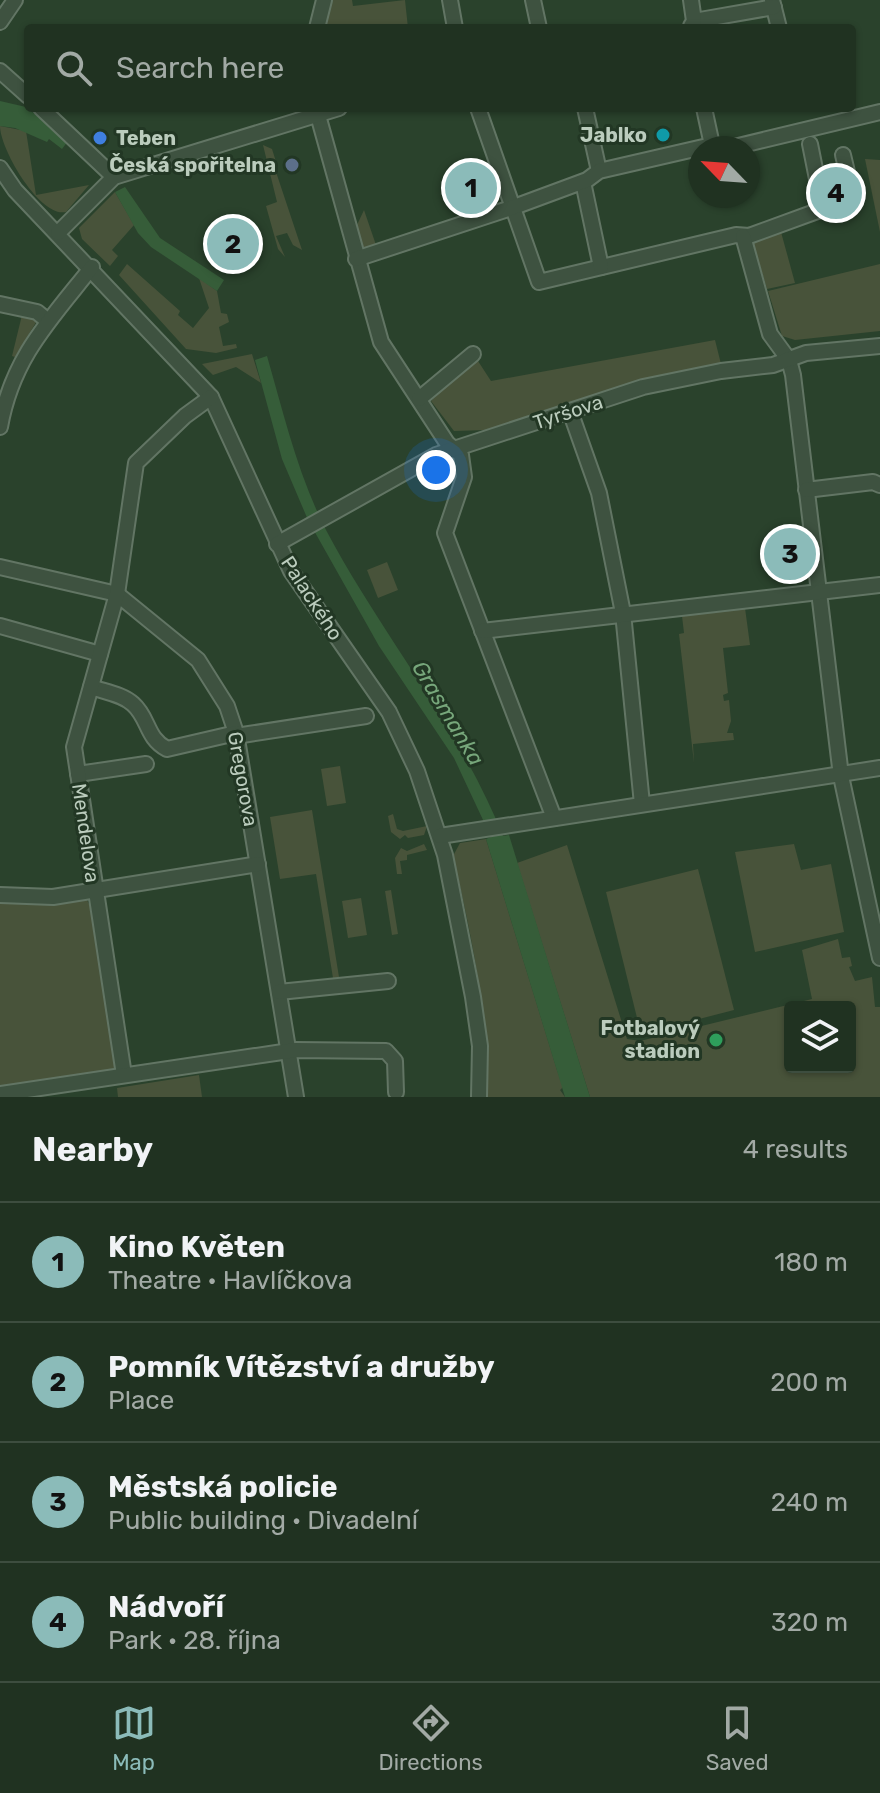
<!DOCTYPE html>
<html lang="en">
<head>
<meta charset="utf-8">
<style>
  :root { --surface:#203221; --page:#2d3e2e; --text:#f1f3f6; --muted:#a2aaa5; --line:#3d4d3f; --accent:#8bbbb9 }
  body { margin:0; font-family:Rubik,sans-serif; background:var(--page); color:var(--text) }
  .controls { position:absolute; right:24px; bottom:24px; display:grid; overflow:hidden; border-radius:8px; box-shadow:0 2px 6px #0004 }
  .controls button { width:72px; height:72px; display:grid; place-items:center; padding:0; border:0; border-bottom:2px solid var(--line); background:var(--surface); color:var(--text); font:40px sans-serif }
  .compass { position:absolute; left:688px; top:136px; width:72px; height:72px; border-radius:50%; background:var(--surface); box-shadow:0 2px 6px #0004; rotate:295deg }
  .you { position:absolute; left:436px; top:470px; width:28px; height:28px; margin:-20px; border:6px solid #fff; border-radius:50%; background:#1a73e8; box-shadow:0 0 0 12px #1a73e833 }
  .badge { display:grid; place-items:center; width:52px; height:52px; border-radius:50%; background:var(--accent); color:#111; font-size:26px; font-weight:700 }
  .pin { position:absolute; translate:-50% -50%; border:4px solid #fff; box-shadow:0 2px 8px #0006 }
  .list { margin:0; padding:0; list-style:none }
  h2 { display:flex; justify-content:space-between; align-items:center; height:104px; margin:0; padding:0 32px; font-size:34px }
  h2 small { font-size:26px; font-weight:400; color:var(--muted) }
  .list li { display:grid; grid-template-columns:52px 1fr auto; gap:24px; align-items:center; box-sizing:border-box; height:120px; padding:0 32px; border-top:2px solid var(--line) }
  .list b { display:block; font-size:30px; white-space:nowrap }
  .list p { margin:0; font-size:26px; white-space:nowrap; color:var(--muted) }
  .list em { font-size:26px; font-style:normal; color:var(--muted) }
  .icon { flex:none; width:44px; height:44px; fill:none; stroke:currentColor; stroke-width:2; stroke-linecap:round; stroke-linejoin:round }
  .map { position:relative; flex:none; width:880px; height:1097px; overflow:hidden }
  .search { position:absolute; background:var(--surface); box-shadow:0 2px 6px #0004; left:24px; right:24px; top:24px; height:88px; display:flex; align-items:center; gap:20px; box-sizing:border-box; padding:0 28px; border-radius:8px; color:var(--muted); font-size:30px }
  .sheet { height:584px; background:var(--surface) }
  nav { display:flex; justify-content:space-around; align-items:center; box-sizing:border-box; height:112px; border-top:2px solid var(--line); background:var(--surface); font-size:22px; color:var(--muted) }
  nav a { display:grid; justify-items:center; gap:4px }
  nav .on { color:var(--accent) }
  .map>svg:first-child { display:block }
  .green { fill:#48533a; fill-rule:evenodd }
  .water { fill:#365d39 }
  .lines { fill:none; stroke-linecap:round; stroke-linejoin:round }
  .minor-casing { stroke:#627564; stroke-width:18 }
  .minor { stroke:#3e5240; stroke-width:14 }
  .culture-dot { fill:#0f9aa8; stroke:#223724; stroke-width:3 }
  .shop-dot { fill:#3f7fe0; stroke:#223724; stroke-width:3 }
  .service-dot { fill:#5c6f8a; stroke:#223724; stroke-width:3 }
  .leisure-dot { fill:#2e9e5b; stroke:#223724; stroke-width:3 }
  .labels { text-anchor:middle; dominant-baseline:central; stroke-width:6; stroke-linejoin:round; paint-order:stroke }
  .poi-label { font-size:20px; font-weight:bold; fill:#bbccbd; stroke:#223724; text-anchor:end }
  .street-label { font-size:20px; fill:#bbccbd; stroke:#223724 }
  .water-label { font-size:22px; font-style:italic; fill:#77a77b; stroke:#223724 }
</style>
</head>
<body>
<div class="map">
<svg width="880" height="1097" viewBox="0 0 880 1097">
  <rect width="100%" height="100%" fill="#2a422c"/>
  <g class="green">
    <path d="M 331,0 L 352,0 L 353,6 L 405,0 L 408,28 L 323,28 Z"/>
    <path d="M 0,126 L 26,131 L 36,195 L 89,185 L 66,212 C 40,218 0,149 0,126 Z"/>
    <path d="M 263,145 L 272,149 L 278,168 L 275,169 L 302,250 L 293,245 L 287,233 L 276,236 L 285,257 L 278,249 L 266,206 L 277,202 Z"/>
    <path d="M 865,159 L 880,160 L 880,232 Z"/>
    <path d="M 840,169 L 859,205 L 819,218 L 821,173 Z"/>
    <path d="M 115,192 L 134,225 L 112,250 L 118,256 L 110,266 L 82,239 L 79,228 Z"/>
    <path d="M 364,210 L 376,245 L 363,249 L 357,225 Z"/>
    <path d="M 795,224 L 795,228 L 781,232 L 795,283 L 767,289 L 753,243 Z"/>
    <path d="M 127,264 L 180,311 L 178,315 L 193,328 L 209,308 L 199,278 L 217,291 L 221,313 L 227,314 L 229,322 L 219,327 L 223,346 L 236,344 L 237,348 L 216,353 L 186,349 L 119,275 Z"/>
    <path d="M 880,264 L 880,331 L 795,340 L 782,336 L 768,291 Z"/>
    <path d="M 22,315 L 38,319 L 15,357 L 12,356 Z"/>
    <path d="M 715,340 L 721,364 L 639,384 L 638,381 L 487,430 L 454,431 L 431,401 L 476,358 L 491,381 Z"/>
    <path d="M 252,354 L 261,383 L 236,367 L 213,375 L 202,364 Z"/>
    <path d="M 387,562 L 398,590 L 378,598 L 367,570 Z"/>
    <path d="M 745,608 L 750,645 L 723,648 L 728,693 L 723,695 L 724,701 L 729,700 L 731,721 L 727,733 L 733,733 L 734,740 L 693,744 L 694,763 L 679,634 L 684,633 L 682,616 Z"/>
    <path d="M 340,766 L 346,803 L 327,806 L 321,769 Z"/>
    <path d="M 312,810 L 339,977 L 333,978 L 316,874 L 280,879 L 270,817 Z"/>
    <path d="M 393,814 L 397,829 L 403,831 L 427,826 L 424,835 L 408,838 L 405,835 L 400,839 L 391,832 L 388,816 Z"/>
    <path d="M 486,839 L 557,1070 L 563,1087 L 560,1090 L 565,1097 L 487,1097 C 488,1015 472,936 453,856 L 460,843 Z"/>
    <path d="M 424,844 L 427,850 L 407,855 L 407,860 L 400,861 L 402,874 L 397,874 L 395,858 L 401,848 L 407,851 Z"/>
    <path d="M 794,844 L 801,870 L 831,864 L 844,932 L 755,952 L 735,852 Z"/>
    <path d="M 567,845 L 627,1039 L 640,1041 L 812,999 L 802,950 L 838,939 L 842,958 L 850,957 L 852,966 L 849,967 L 855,981 L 872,977 L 875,1007 L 880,1007 L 880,1097 L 590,1097 L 517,863 ZM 790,1007 L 850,1007 L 850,1067 L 790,1067 Z"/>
    <path d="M 698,869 L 734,1010 L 641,1034 L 606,892 Z"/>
    <path d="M 391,890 L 398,934 L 392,935 L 385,891 Z"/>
    <path d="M 361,898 L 367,935 L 348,938 L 342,901 Z"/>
    <path d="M 87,900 L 92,910 L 117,1065 L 112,1071 L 0,1090 L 0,903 L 43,905 Z"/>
    <path d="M 199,1075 L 202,1097 L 118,1097 L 117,1088 Z"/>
  </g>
  <g class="water">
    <path d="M 0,101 L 26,107 L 68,141 L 62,149 L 49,139 L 47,142 L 15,128 L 0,126 Z"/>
    <path d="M 125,187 L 160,238 L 224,280 L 217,291 L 151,247 L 138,233 L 115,192 Z"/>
    <path d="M 267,356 C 284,415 298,475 326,530 C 381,634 459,726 503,836 L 509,835 L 590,1097 L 565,1097 L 486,839 L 491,837 L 454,758 L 379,646 L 308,520 L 282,459 L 255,360 Z"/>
  </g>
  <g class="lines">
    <defs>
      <g id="minor">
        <path d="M 450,0 L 455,28"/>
        <path d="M 533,0 L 539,28"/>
        <path d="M 772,0 L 779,28"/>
        <path d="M 694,21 L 774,7"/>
        <path d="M 0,22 L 15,0"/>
        <path d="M 691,26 L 694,21 L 691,0"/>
        <path d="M 317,28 L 324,0"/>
        <path d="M 0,71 L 28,96"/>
        <path d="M 41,108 L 114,177"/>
        <path d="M 316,108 L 381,342 L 447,443 L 461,455 L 464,477 L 445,533 L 554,818"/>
        <path d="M 478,108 L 539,282 L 736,235 L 749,236 L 823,209 L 810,144"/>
        <path d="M 585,108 L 599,171"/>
        <path d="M 704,108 L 712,145"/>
        <path d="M 730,148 L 880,112"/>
        <path d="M 0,168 L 15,190 L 211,397 L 291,571 L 389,712 L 417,771 L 445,855 L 473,997 L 480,1046 L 479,1097"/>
        <path d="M 583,182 L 601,267"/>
        <path d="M 823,209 L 854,201 L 843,155"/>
        <path d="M 58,233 L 114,177 L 339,108"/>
        <path d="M 743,236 L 770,334 L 789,360 L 793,375 L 841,776 L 880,958"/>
        <path d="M 356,259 L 514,207 L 587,180 L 599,171 L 712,145"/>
        <path d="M 0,304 L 37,312 L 48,321"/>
        <path d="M 419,399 L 473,354"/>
        <path d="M 570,411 L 599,493 L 623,613 L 642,804"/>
        <path d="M 0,427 C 12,358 50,320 92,267"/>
        <path d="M 806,490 L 873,482 L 880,485"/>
        <path d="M 277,544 L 436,455 L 454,449 L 643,387 L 721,371 L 773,365 L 806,353 L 880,346"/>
        <path d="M 0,567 L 117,594 L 198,660 L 227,706 L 236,733 L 296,1097"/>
        <path d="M 0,626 L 100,654"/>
        <path d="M 482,631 L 880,585"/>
        <path d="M 91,687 C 105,692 122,694 133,704 C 149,718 146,738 167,749 L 236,733"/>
        <path d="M 236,736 L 366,716"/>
        <path d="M 78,774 L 146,764"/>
        <path d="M 440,836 L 880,768"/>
        <path d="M 0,895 L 53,897 L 258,864"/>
        <path d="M 279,992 L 388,981"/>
        <path d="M 124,1075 L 74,747 L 117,594 L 136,463 L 185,416 L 211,397"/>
        <path d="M 0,1094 L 296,1050 L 386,1051 L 395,1061 L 396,1092"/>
      </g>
    </defs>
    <use href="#minor" class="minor-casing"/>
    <use href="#minor" class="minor"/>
  </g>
  <circle class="culture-dot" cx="663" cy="135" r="8"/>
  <circle class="shop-dot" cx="100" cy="138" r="8"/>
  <circle class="service-dot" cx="292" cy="165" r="8"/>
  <circle class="leisure-dot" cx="716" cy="1040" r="8"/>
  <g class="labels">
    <g class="poi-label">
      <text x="647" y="135">Jablko</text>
      <text x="116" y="138" text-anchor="start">Teben</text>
      <text x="276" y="165">Česká spořitelna</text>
      <text x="700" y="1028">Fotbalový<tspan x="700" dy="23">stadion</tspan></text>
    </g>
    <g class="street-label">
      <text transform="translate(568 412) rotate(-18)">Tyršova</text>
      <text transform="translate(312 598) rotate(57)">Palackého</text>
      <text transform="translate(243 779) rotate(80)">Gregorova</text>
      <text transform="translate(86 833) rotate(82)">Mendelova</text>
    </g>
    <g class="water-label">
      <text transform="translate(448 713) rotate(59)">Grasmanka</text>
    </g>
  </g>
</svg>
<div class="controls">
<button><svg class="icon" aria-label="layers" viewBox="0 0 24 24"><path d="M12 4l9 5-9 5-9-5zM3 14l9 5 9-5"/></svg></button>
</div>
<svg class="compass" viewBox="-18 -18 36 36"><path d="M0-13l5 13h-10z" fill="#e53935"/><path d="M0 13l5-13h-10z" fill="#a2aaa5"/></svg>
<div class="you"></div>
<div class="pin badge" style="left:471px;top:188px">1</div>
<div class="pin badge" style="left:233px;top:244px">2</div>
<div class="pin badge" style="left:790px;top:554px">3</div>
<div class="pin badge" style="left:836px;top:193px">4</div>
<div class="search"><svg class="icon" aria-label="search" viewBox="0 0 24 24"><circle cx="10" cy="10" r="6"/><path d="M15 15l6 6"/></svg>Search here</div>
</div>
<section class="sheet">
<h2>Nearby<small>4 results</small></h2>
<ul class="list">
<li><span class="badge">1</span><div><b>Kino Květen</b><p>Theatre · Havlíčkova</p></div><em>180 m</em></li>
<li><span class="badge">2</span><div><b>Pomník Vítězství a družby</b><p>Place</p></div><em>200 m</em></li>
<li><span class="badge">3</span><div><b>Městská policie</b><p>Public building · Divadelní</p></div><em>240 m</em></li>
<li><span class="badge">4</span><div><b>Nádvoří</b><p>Park · 28. října</p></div><em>320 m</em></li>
</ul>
</section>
<nav>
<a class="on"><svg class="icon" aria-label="map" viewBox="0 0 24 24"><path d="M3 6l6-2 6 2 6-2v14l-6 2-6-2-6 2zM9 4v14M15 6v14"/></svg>Map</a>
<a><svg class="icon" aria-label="directions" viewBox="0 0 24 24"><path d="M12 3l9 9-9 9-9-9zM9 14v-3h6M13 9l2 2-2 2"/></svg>Directions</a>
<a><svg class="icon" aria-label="saved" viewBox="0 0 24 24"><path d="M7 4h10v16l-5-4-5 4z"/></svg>Saved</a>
</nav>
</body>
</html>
